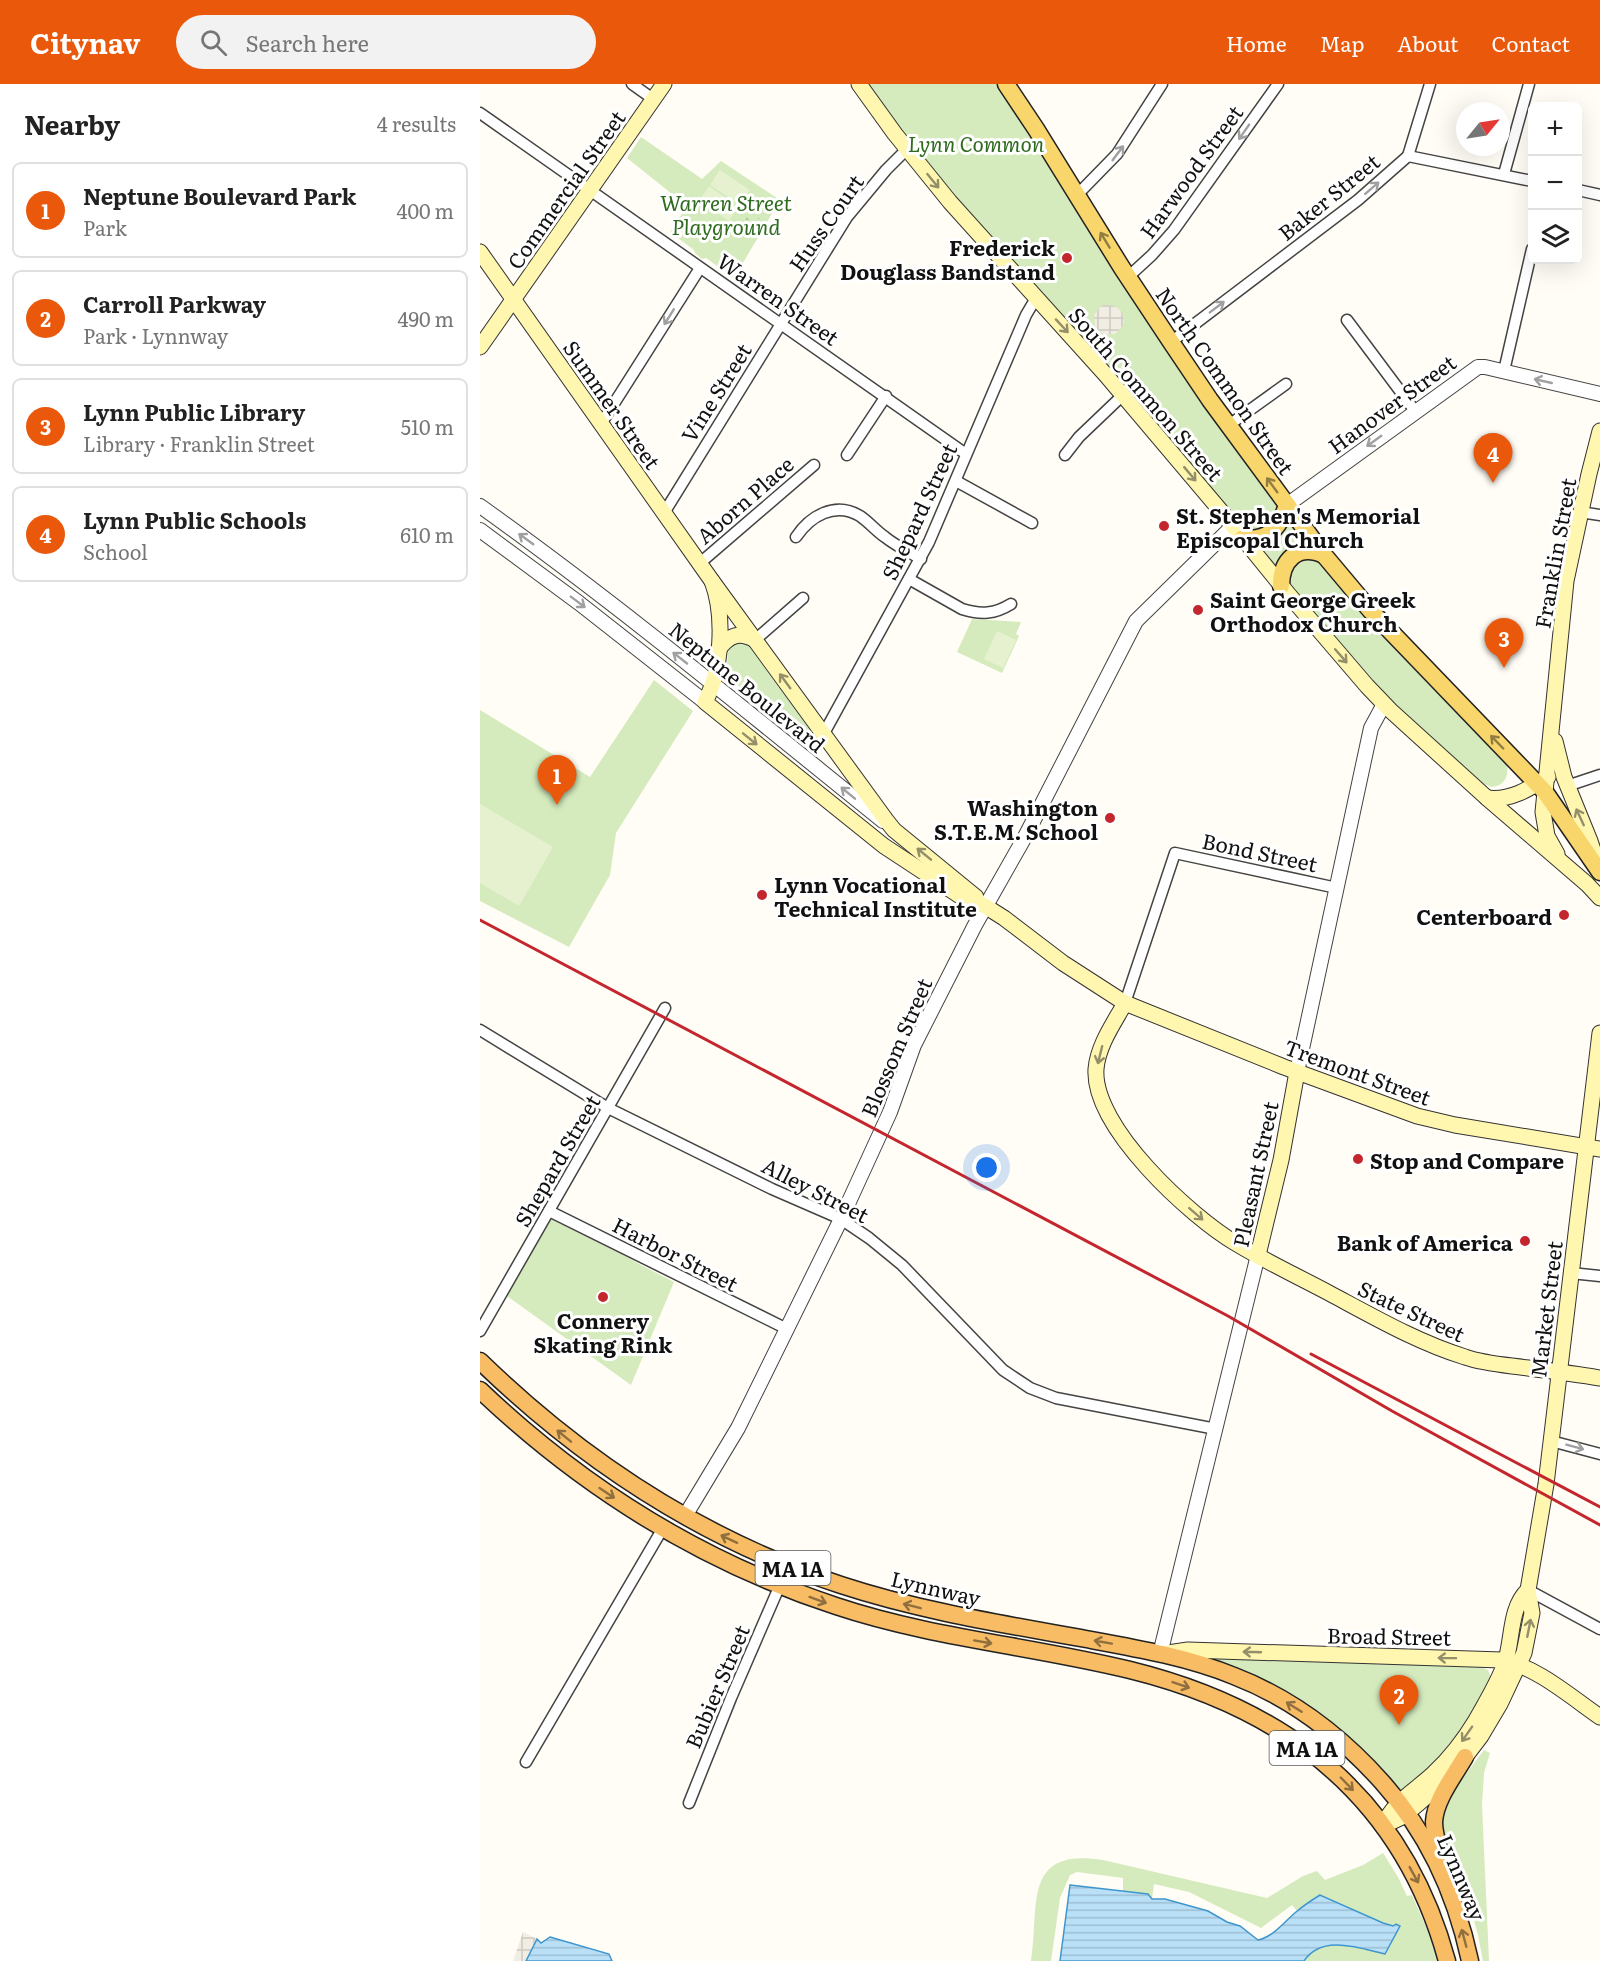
<!DOCTYPE html>
<html lang="en">
<head>
<meta charset="utf-8">
<style>
  :root { --surface:#fff; --page:#f2f2f2; --text:#222; --muted:#767676; --line:#e0e0e0; --accent:#ea580c }
  body { margin:0; font-family:Literata,serif; background:var(--page); color:var(--text) }
  .controls { position:absolute; right:18px; top:18px; display:grid; overflow:hidden; border-radius:9px; box-shadow:0 6px 24px #0002 }
  .controls button { width:54px; height:54px; display:grid; place-items:center; padding:0; border:0; border-bottom:2px solid var(--line); background:var(--surface); color:var(--text); font:30px sans-serif }
  .compass { position:absolute; left:976px; top:18px; width:54px; height:54px; border-radius:50%; background:var(--surface); box-shadow:0 6px 24px #0002; rotate:60deg }
  .you { position:absolute; left:507px; top:1084px; width:21px; height:21px; margin:-15px; border:4px solid #fff; border-radius:50%; background:#1a73e8; box-shadow:0 0 0 9px #1a73e833 }
  .badge { display:grid; place-items:center; width:39px; height:39px; border-radius:50%; background:var(--accent); color:#fff; font-size:20px; font-weight:700 }
  .pin { position:absolute; translate:-50% -50px; filter:drop-shadow(0 2px 3px #0008) }
  .pin::after { content:''; position:absolute; top:32px; width:21px; height:18px; background:inherit; clip-path:polygon(0 0,100% 0,50% 100%) }
  .list { margin:0; padding:0; list-style:none }
  h2 { display:flex; justify-content:space-between; align-items:center; height:78px; margin:0; padding:0 24px; font-size:26px }
  h2 small { font-size:20px; font-weight:400; color:var(--muted) }
  .list li { display:grid; grid-template-columns:39px 1fr auto; gap:18px; align-items:center; box-sizing:border-box; height:96px; margin:0 12px 12px; padding:0 12px; border:2px solid var(--line); border-radius:9px }
  .list b { display:block; font-size:22px; white-space:nowrap }
  .list p { margin:0; font-size:20px; white-space:nowrap; color:var(--muted) }
  .list em { font-size:20px; font-style:normal; color:var(--muted) }
  .icon { flex:none; width:33px; height:33px; fill:none; stroke:currentColor; stroke-width:2; stroke-linecap:round; stroke-linejoin:round }
  .map { position:relative; flex:none; width:1120px; height:1877px; overflow:hidden }
  header { display:flex; align-items:center; gap:36px; box-sizing:border-box; height:84px; padding:0 30px; background:var(--accent); color:#fff }
  header strong { font-size:28px }
  nav { display:flex; gap:33px; margin-inline-start:auto; font-size:21px }
  .search { width:420px; height:54px; background:var(--page); display:flex; align-items:center; gap:15px; box-sizing:border-box; padding:0 21px; border-radius:33px; color:var(--muted); font-size:22px }
  main { display:flex }
  aside { flex:1; background:var(--surface) }
  .map>svg:first-child { display:block }
  .park { fill:#d5ebbd }
  .garden { fill:url(#garden-dots) }
  .pitch { fill:#e6f2cf }
  .plaza { fill:url(#plaza-grid) }
  .water { fill:url(#water-rules); stroke:#3f96cf; stroke-width:1.5 }
  .lines { fill:none; stroke-linecap:round; stroke-linejoin:round }
  .minor-casing { stroke:#444; stroke-width:13 }
  .tertiary-casing { stroke:#444; stroke-width:16 }
  .secondary-casing { stroke:#333; stroke-width:17 }
  .primary-casing { stroke:#222; stroke-width:19 }
  .trunk-casing { stroke:#222; stroke-width:19 }
  .minor { stroke:#fff; stroke-width:10 }
  .tertiary { stroke:#fff; stroke-width:14 }
  .secondary { stroke:#fff6b0; stroke-width:15 }
  .primary { stroke:#f9d66b; stroke-width:16 }
  .trunk { stroke:#f7bc64; stroke-width:16 }
  .rail { stroke:#c4262e; stroke-width:3 }
  .oneway { stroke:#a0a0a0 }
  .oneway2 { stroke:#948f68 }
  .oneway3 { stroke:#917d42 }
  .oneway4 { stroke:#906f3f }
  .poi-dot { fill:#c4262e; stroke:#fff; stroke-width:2 }
  .labels { text-anchor:middle; dominant-baseline:central; stroke-width:6; stroke-linejoin:round; paint-order:stroke }
  .shield { fill:#fff; stroke:#585858; stroke-width:1.5 }
  .shield-label { font-size:20px; font-weight:bold; fill:#111 }
  .park-label { font-size:21px; font-style:italic; fill:#2f6b1f; stroke:#fff }
  .street-label { font-size:21px; fill:#111; stroke:#fff }
  .poi-label { font-size:21px; font-weight:bold; fill:#111; stroke:#fff; text-anchor:end }
</style>
</head>
<body>
<header>
<strong>Citynav</strong>
<div class="search"><svg class="icon" aria-label="search" viewBox="0 0 24 24"><circle cx="10" cy="10" r="6"/><path d="M15 15l6 6"/></svg>Search here</div>
<nav><a>Home</a><a>Map</a><a>About</a><a>Contact</a></nav>
</header>
<main>
<aside>
<h2>Nearby<small>4 results</small></h2>
<ul class="list">
<li><span class="badge">1</span><div><b>Neptune Boulevard Park</b><p>Park</p></div><em>400 m</em></li>
<li><span class="badge">2</span><div><b>Carroll Parkway</b><p>Park · Lynnway</p></div><em>490 m</em></li>
<li><span class="badge">3</span><div><b>Lynn Public Library</b><p>Library · Franklin Street</p></div><em>510 m</em></li>
<li><span class="badge">4</span><div><b>Lynn Public Schools</b><p>School</p></div><em>610 m</em></li>
</ul>
</aside>
<div class="map">
<svg width="1120" height="1877" viewBox="0 0 1120 1877">
  <defs>
    <pattern id="garden-dots" width="8" height="8" patternUnits="userSpaceOnUse" patternTransform="scale(1.5)"><rect width="8" height="8" fill="#d5ebbd"/><path d="M2 2h.1M6 6h.1" fill="none" stroke="#b6c8a1" stroke-width="1.8" stroke-linecap="round"/></pattern>
    <pattern id="plaza-grid" width="8" height="8" patternUnits="userSpaceOnUse" patternTransform="scale(1.5)"><rect width="8" height="8" fill="#f1ede2"/><path d="M0 4h8M4 0v8" fill="none" stroke="#cecac1"/></pattern>
    <pattern id="water-rules" width="6" height="5" patternUnits="userSpaceOnUse" patternTransform="scale(1.5)"><rect width="6" height="5" fill="#b9e0f7"/><path d="M0 2.5h6" fill="none" stroke="#9ebfd3"/></pattern>
  </defs>
  <rect width="100%" height="100%" fill="#fffdf5"/>
  <g class="park">
    <path d="M 387,0 L 519,0 L 797,420 L 798,423 L 796,437 L 773,449 L 764,445 L 482,122 L 419,44 Z"/>
    <path d="M 161,53 L 222,95 L 241,77 L 300,116 L 254,194 L 226,174 L 222,175 L 215,169 L 214,166 L 190,148 L 207,122 L 147,74 Z"/>
    <path d="M 808,439 L 823,459 L 802,473 L 795,481 L 781,462 L 798,454 Z"/>
    <path d="M 826,476 L 832,476 L 839,479 L 900,550 L 1027,681 C 1029,693 1024,702 1011,703 L 1002,699 L 907,612 L 811,501 C 809,488 814,480 826,476 Z"/>
    <path d="M 492,535 L 541,538 L 536,550 L 539,552 L 522,589 L 477,568 Z"/>
    <path d="M 262,558 L 272,563 L 342,663 L 339,666 L 246,592 L 248,568 L 255,559 Z"/>
    <path d="M 174,596 L 213,627 L 136,749 L 130,791 L 89,863 L 0,817 L 0,626 L 110,693 Z"/>
    <path d="M 74,1129 L 159,1180 L 194,1198 L 151,1301 L 27,1212 Z"/>
    <path d="M 710,1570 L 837,1578 L 999,1582 L 1008,1586 L 1011,1594 L 975,1656 L 956,1678 L 922,1706 L 915,1702 L 890,1673 Z"/>
    <path d="M 1004,1666 L 1010,1669 L 1004,1689 L 1002,1721 L 1009,1877 L 1003,1877 L 998,1851 L 990,1822 L 960,1745 L 966,1716 Z"/>
    <path d="M 903,1769 L 918,1793 L 927,1812 L 932,1811 C 941,1832 952,1854 958,1877 L 824,1877 L 833,1867 L 840,1863 L 858,1861 L 873,1863 L 913,1842 L 903,1839 L 840,1811 L 817,1827 L 812,1821 L 781,1844 L 709,1808 L 674,1800 L 672,1815 L 668,1810 L 643,1807 L 643,1794 L 597,1788 L 590,1791 L 580,1814 L 571,1877 L 551,1877 C 560,1823 541,1763 623,1776 L 787,1814 L 823,1792 L 837,1787 L 845,1796 L 883,1781 Z"/>
  </g>
  <path class="garden" d="M 272,112 L 287,122 L 269,150 L 254,140 Z"/>
  <g class="pitch">
    <path d="M 240,86 L 270,106 L 260,121 L 230,101 Z"/>
    <path d="M 229,102 L 258,123 L 249,137 L 219,117 Z"/>
    <path d="M 517,547 L 536,556 L 523,584 L 504,575 Z"/>
    <path d="M 0,720 L 73,763 L 39,822 L 0,799 Z"/>
  </g>
  <g class="plaza">
    <path d="M 624,221 L 635,222 L 642,228 L 644,238 L 642,243 L 635,250 L 623,250 L 615,243 L 614,231 L 620,223 Z"/>
    <path d="M 43,1848 L 57,1855 L 46,1877 L 33,1877 Z"/>
  </g>
  <g class="water">
    <path d="M 590,1801 L 668,1810 L 672,1815 L 685,1815 L 728,1827 L 747,1838 L 760,1842 L 778,1856 C 793,1853 804,1838 816,1828 C 823,1822 832,1816 840,1811 L 903,1839 L 913,1842 L 916,1840 L 920,1842 L 905,1870 C 879,1864 842,1850 824,1877 L 580,1877 Z"/>
    <path d="M 70,1853 L 129,1870 L 132,1877 L 46,1877 L 57,1855 L 61,1859 Z"/>
  </g>
  <g class="lines">
    <defs>
      <g id="minor">
        <path d="M 152,0 L 173,15"/>
        <path d="M 0,29 L 486,370"/>
        <path d="M 928,72 L 1052,97"/>
        <path d="M 928,72 L 950,0"/>
        <path d="M 1024,90 L 1049,0"/>
        <path d="M 1098,106 L 1120,111"/>
        <path d="M 597,111 L 637,70 L 682,0"/>
        <path d="M 648,193 L 672,171 L 694,146 L 798,0"/>
        <path d="M 867,236 L 935,327"/>
        <path d="M 691,258 L 878,116 L 928,72"/>
        <path d="M 1024,287 L 1052,165"/>
        <path d="M 121,340 L 220,184"/>
        <path d="M 749,341 L 806,300"/>
        <path d="M 367,371 L 406,312"/>
        <path d="M 585,371 L 599,353 L 643,311"/>
        <path d="M 476,397 L 552,439"/>
        <path d="M 1100,428 L 1120,431"/>
        <path d="M 184,429 L 367,133 L 406,86 L 427,65"/>
        <path d="M 316,453 C 330,432 355,417 380,432 C 389,438 396,447 405,453 C 416,462 429,468 441,475"/>
        <path d="M 220,479 L 334,381"/>
        <path d="M 429,495 L 482,525 C 501,531 515,530 531,520"/>
        <path d="M 275,556 L 323,514"/>
        <path d="M 343,651 L 449,458 L 546,231 L 556,214"/>
        <path d="M 1087,702 L 1120,691"/>
        <path d="M 645,919 L 695,769 L 857,804"/>
        <path d="M 0,946 L 128,1024 L 292,1105 L 361,1135 L 389,1154 L 422,1181 L 523,1286 L 550,1304 L 576,1314 L 736,1345"/>
        <path d="M 69,1127 L 307,1245"/>
        <path d="M 1091,1189 L 1120,1192"/>
        <path d="M 0,1247 L 185,924"/>
        <path d="M 1071,1357 L 1120,1370"/>
        <path d="M 1048,1506 L 1120,1545"/>
        <path d="M 46,1678 L 183,1444"/>
        <path d="M 209,1719 L 251,1614 L 300,1501"/>
      </g>
      <g id="tertiary">
        <path d="M 807,421 L 998,283 L 1005,283 L 1120,310"/>
        <path d="M 0,422 C 139,521 270,630 403,737"/>
        <path d="M 0,446 L 99,519 L 225,618"/>
        <path d="M 817,988 L 891,644 L 904,620"/>
        <path d="M 205,1432 L 258,1344 L 361,1135 L 410,1028 L 434,961 L 495,841 L 546,751 L 656,537 L 753,442"/>
        <path d="M 680,1570 L 778,1171"/>
      </g>
      <g id="secondary">
        <path d="M 379,0 L 415,50 L 470,118 L 625,290 L 740,426 L 809,511 L 887,602 L 910,626 L 1007,714 L 1107,800 L 1120,814"/>
        <path d="M 0,168 L 232,497 L 406,736 L 414,746 L 496,813"/>
        <path d="M 0,263 L 184,0"/>
        <path d="M 232,497 C 245,531 242,586 225,618 L 404,762 L 483,814 L 505,822 L 524,834 L 583,879 L 645,919 L 804,983 L 937,1032 L 975,1041 L 1120,1065"/>
        <path d="M 238,566 C 249,551 259,547 275,556"/>
        <path d="M 1075,657 L 1084,693 L 1110,757 L 1118,781"/>
        <path d="M 1007,714 C 1030,717 1049,705 1068,693"/>
        <path d="M 1077,770 L 1067,752 L 1063,728 L 1086,497 L 1109,390 L 1120,347"/>
        <path d="M 645,919 C 634,939 618,961 616,985 C 612,1043 711,1133 757,1160 C 787,1178 819,1193 849,1209 C 894,1233 937,1258 985,1273 C 1005,1280 1027,1281 1048,1284 C 1072,1287 1096,1290 1120,1294"/>
        <path d="M 778,1171 L 801,1076 L 817,988"/>
        <path d="M 681,1570 L 708,1566 L 1022,1576 C 1057,1583 1091,1613 1120,1633"/>
        <path d="M 903,1742 L 922,1733 L 938,1720 L 967,1694 L 985,1673 L 1001,1652 L 1020,1620 L 1044,1569 L 1052,1529 L 1048,1506 L 1066,1400 L 1120,949"/>
        <path d="M 903,1742 C 912,1719 936,1706 953,1690 C 970,1674 984,1656 996,1636 C 1006,1618 1018,1599 1025,1579 C 1033,1556 1029,1524 1048,1506"/>
      </g>
      <g id="primary">
        <path d="M 526,0 L 556,45 L 642,184 L 691,258 L 730,316 L 844,471 L 891,527 L 1065,708 L 1120,788"/>
        <path d="M 763,454 C 788,458 800,443 807,421"/>
        <path d="M 801,502 C 801,476 818,459 844,471"/>
      </g>
      <g id="trunk">
        <path d="M 0,1277 C 103,1377 224,1456 361,1501 C 440,1527 523,1540 606,1555 C 655,1564 707,1573 754,1592 C 811,1614 861,1652 902,1698 C 947,1748 976,1811 990,1877"/>
        <path d="M 0,1306 C 102,1403 222,1478 356,1522 C 452,1554 552,1562 650,1586 C 808,1625 923,1715 967,1877"/>
        <path d="M 962,1776 C 959,1764 954,1751 954,1738 C 955,1716 974,1692 985,1673"/>
      </g>
    </defs>
    <use href="#minor" class="minor-casing"/>
    <use href="#tertiary" class="tertiary-casing"/>
    <use href="#secondary" class="secondary-casing"/>
    <use href="#primary" class="primary-casing"/>
    <use href="#trunk" class="trunk-casing"/>
    <use href="#minor" class="minor"/>
    <use href="#tertiary" class="tertiary"/>
    <use href="#secondary" class="secondary"/>
    <use href="#primary" class="primary"/>
    <use href="#trunk" class="trunk"/>
    <g class="rail">
      <path d="M 0,836 L 748,1232 L 912,1327 L 1120,1441"/>
      <path d="M 831,1270 L 1120,1423"/>
    </g>
  </g>
  <defs><path id="oneway-shaft" d="M-6 0H5M1.5-3L5.5 0L1.5 3" fill="none" stroke-width="1.6" stroke-linecap="round" stroke-linejoin="round" transform="scale(1.5)"/></defs>
  <g class="oneway">
    <use href="#oneway-shaft" transform="translate(764 48) rotate(125)"/>
    <use href="#oneway-shaft" transform="translate(638 69) rotate(-53)"/>
    <use href="#oneway-shaft" transform="translate(892 104) rotate(-41)"/>
    <use href="#oneway-shaft" transform="translate(737 223) rotate(-37)"/>
    <use href="#oneway-shaft" transform="translate(189 233) rotate(122)"/>
    <use href="#oneway-shaft" transform="translate(1063 297) rotate(-167)"/>
    <use href="#oneway-shaft" transform="translate(894 357) rotate(144)"/>
    <use href="#oneway-shaft" transform="translate(46 455) rotate(-144)"/>
    <use href="#oneway-shaft" transform="translate(98 518) rotate(37)"/>
    <use href="#oneway-shaft" transform="translate(200 574) rotate(-142)"/>
    <use href="#oneway-shaft" transform="translate(368 709) rotate(-141)"/>
    <use href="#oneway-shaft" transform="translate(1095 1363) rotate(15)"/>
  </g>
  <g class="oneway2">
    <use href="#oneway-shaft" transform="translate(453 97) rotate(51)"/>
    <use href="#oneway-shaft" transform="translate(582 242) rotate(47)"/>
    <use href="#oneway-shaft" transform="translate(710 390) rotate(50)"/>
    <use href="#oneway-shaft" transform="translate(861 572) rotate(49)"/>
    <use href="#oneway-shaft" transform="translate(305 597) rotate(-126)"/>
    <use href="#oneway-shaft" transform="translate(270 655) rotate(39)"/>
    <use href="#oneway-shaft" transform="translate(1100 733) rotate(-115)"/>
    <use href="#oneway-shaft" transform="translate(444 770) rotate(-141)"/>
    <use href="#oneway-shaft" transform="translate(620 971) rotate(104)"/>
    <use href="#oneway-shaft" transform="translate(716 1130) rotate(41)"/>
    <use href="#oneway-shaft" transform="translate(1049 1544) rotate(-79)"/>
    <use href="#oneway-shaft" transform="translate(772 1568) rotate(-178)"/>
    <use href="#oneway-shaft" transform="translate(967 1574) rotate(-179)"/>
    <use href="#oneway-shaft" transform="translate(987 1650) rotate(125)"/>
  </g>
  <g class="oneway3">
    <use href="#oneway-shaft" transform="translate(625 156) rotate(-121)"/>
    <use href="#oneway-shaft" transform="translate(792 401) rotate(-126)"/>
    <use href="#oneway-shaft" transform="translate(1017 658) rotate(-134)"/>
  </g>
  <g class="oneway4">
    <use href="#oneway-shaft" transform="translate(84 1352) rotate(-141)"/>
    <use href="#oneway-shaft" transform="translate(127 1409) rotate(34)"/>
    <use href="#oneway-shaft" transform="translate(249 1455) rotate(-155)"/>
    <use href="#oneway-shaft" transform="translate(338 1516) rotate(20)"/>
    <use href="#oneway-shaft" transform="translate(432 1522) rotate(-166)"/>
    <use href="#oneway-shaft" transform="translate(503 1558) rotate(10)"/>
    <use href="#oneway-shaft" transform="translate(623 1558) rotate(-170)"/>
    <use href="#oneway-shaft" transform="translate(701 1601) rotate(19)"/>
    <use href="#oneway-shaft" transform="translate(814 1623) rotate(-148)"/>
    <use href="#oneway-shaft" transform="translate(867 1700) rotate(46)"/>
    <use href="#oneway-shaft" transform="translate(934 1791) rotate(61)"/>
    <use href="#oneway-shaft" transform="translate(984 1854) rotate(-105)"/>
  </g>
  <g class="poi-dot">
    <circle cx="587" cy="174" r="6"/>
    <circle cx="684" cy="442" r="6"/>
    <circle cx="718" cy="526" r="6"/>
    <circle cx="630" cy="734" r="6"/>
    <circle cx="282" cy="811" r="6"/>
    <circle cx="1084" cy="831" r="6"/>
    <circle cx="878" cy="1075" r="6"/>
    <circle cx="1045" cy="1157" r="6"/>
    <circle cx="123" cy="1213" r="6"/>
  </g>
  <g class="labels">
    <g class="shield">
      <rect x="275.5" y="1467" width="75" height="34" rx="4.5"/>
      <rect x="789.5" y="1647" width="75" height="34" rx="4.5"/>
    </g>
    <g class="shield-label">
      <text x="313" y="1484">MA 1A</text>
      <text x="827" y="1664">MA 1A</text>
    </g>
    <g class="park-label">
      <text x="496" y="58">Lynn Common</text>
      <text x="246" y="117">Warren Street<tspan x="246" dy="24">Playground</tspan></text>
    </g>
    <g class="street-label">
      <text transform="translate(710 87) rotate(-54)">Harwood Street</text>
      <text transform="translate(85 105) rotate(-55)">Commercial Street</text>
      <text transform="translate(848 112) rotate(-39)">Baker Street</text>
      <text transform="translate(345 138) rotate(-55)">Huss Court</text>
      <text transform="translate(299 214) rotate(35)">Warren Street</text>
      <text transform="translate(746 296) rotate(55)">North Common Street</text>
      <text transform="translate(235 308) rotate(-58)">Vine Street</text>
      <text transform="translate(667 309) rotate(49)">South Common Street</text>
      <text transform="translate(911 319) rotate(-36)">Hanover Street</text>
      <text transform="translate(133 320) rotate(55)">Summer Street</text>
      <text transform="translate(264 415) rotate(-41)">Aborn Place</text>
      <text transform="translate(438 427) rotate(-65)">Shepard Street</text>
      <text transform="translate(1074 469) rotate(-80)">Franklin Street</text>
      <text transform="translate(268 602) rotate(39)">Neptune Boulevard</text>
      <text transform="translate(780 767) rotate(12)">Bond Street</text>
      <text transform="translate(415 963) rotate(-67)">Blossom Street</text>
      <text transform="translate(878 987) rotate(20)">Tremont Street</text>
      <text transform="translate(76 1076) rotate(-60)">Shepard Street</text>
      <text transform="translate(774 1090) rotate(-78)">Pleasant Street</text>
      <text transform="translate(336 1105) rotate(27)">Alley Street</text>
      <text transform="translate(196 1169) rotate(27)">Harbor Street</text>
      <text transform="translate(1065 1225) rotate(-83)">Market Street</text>
      <text transform="translate(932 1226) rotate(25)">State Street</text>
      <text transform="translate(456 1503) rotate(13)">Lynnway</text>
      <text transform="translate(909 1551) rotate(1)">Broad Street</text>
      <text transform="translate(236 1602) rotate(-67)">Bubier Street</text>
      <text transform="translate(983 1793) rotate(67)">Lynnway</text>
    </g>
    <g class="poi-label">
      <text x="575" y="162">Frederick<tspan x="575" dy="24">Douglass Bandstand</tspan></text>
      <text x="696" y="430" text-anchor="start">St. Stephen's Memorial<tspan x="696" dy="24">Episcopal Church</tspan></text>
      <text x="730" y="514" text-anchor="start">Saint George Greek<tspan x="730" dy="24">Orthodox Church</tspan></text>
      <text x="618" y="722">Washington<tspan x="618" dy="24">S.T.E.M. School</tspan></text>
      <text x="294" y="799" text-anchor="start">Lynn Vocational<tspan x="294" dy="24">Technical Institute</tspan></text>
      <text x="1072" y="831">Centerboard</text>
      <text x="890" y="1075" text-anchor="start">Stop and Compare</text>
      <text x="1033" y="1157">Bank of America</text>
      <text x="123" y="1235" text-anchor="middle">Connery<tspan x="123" dy="24">Skating Rink</tspan></text>
    </g>
  </g>
</svg>
<div class="controls">
<button>+</button>
<button>−</button>
<button><svg class="icon" aria-label="layers" viewBox="0 0 24 24"><path d="M12 4l9 5-9 5-9-5zM3 14l9 5 9-5"/></svg></button>
</div>
<svg class="compass" viewBox="-18 -18 36 36"><path d="M0-13l5 13h-10z" fill="#e53935"/><path d="M0 13l5-13h-10z" fill="#767676"/></svg>
<div class="you"></div>
<div class="pin badge" style="left:77px;top:721px">1</div>
<div class="pin badge" style="left:919px;top:1641px">2</div>
<div class="pin badge" style="left:1024px;top:584px">3</div>
<div class="pin badge" style="left:1013px;top:399px">4</div>
</div>
</main>
</body>
</html>
